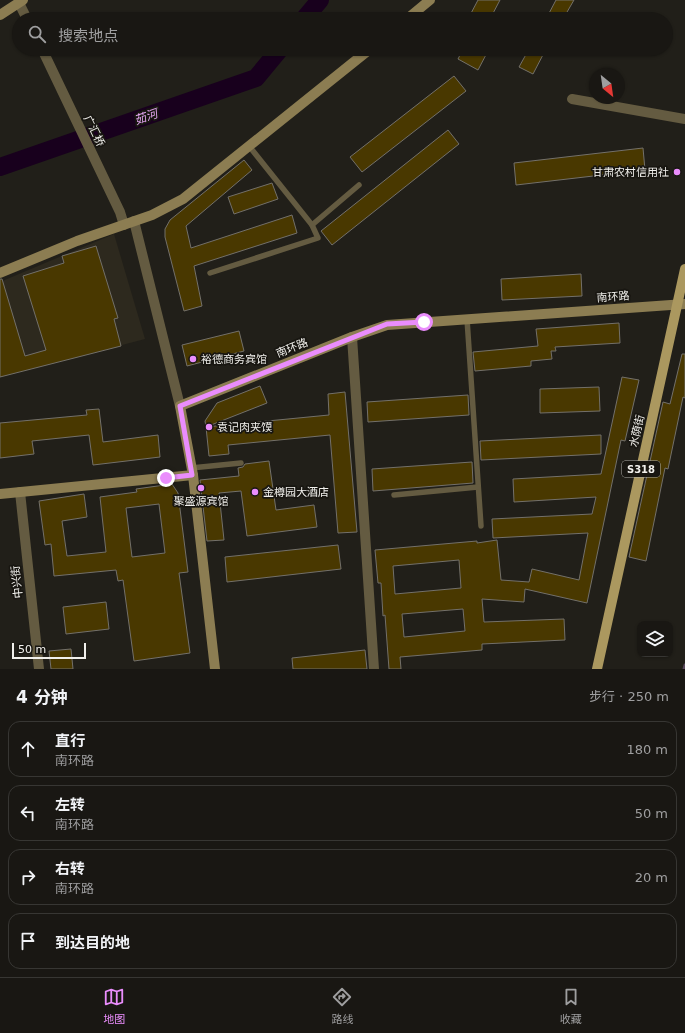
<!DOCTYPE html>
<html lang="zh">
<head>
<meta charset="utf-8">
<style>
  :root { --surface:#191713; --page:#262421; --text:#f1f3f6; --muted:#9f9fa0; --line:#373633; --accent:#ea8dfc }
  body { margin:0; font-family:"DejaVu Sans","Noto Sans SC",sans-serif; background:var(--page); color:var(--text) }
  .controls { position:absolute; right:12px; bottom:12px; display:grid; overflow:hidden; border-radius:8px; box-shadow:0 1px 3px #0004 }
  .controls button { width:36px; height:36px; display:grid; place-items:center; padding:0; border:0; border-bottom:1px solid var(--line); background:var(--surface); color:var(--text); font:20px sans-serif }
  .compass { position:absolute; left:589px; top:68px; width:36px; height:36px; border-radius:50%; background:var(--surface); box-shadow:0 1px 3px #0004; rotate:151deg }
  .scale { position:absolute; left:12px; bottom:10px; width:74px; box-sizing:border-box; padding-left:4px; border:2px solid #f1f0ec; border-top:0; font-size:11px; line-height:14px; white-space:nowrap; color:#f1f0ec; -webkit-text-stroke:3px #181611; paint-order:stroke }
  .stop { position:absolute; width:12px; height:12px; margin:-9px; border:3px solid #ea8dfc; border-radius:50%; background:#fff }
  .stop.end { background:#ea8dfc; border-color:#fff; box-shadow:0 1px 4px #0008 }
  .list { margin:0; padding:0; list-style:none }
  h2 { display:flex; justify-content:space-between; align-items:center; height:52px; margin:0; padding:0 16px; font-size:17px }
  h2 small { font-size:13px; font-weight:400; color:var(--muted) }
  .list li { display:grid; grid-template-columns:26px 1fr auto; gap:12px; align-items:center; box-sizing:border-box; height:56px; margin:0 8px 8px; padding:0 8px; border:1px solid var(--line); border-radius:12px }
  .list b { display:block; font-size:15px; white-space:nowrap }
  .list p { margin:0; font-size:13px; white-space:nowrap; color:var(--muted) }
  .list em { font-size:13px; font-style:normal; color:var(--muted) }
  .icon { flex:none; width:22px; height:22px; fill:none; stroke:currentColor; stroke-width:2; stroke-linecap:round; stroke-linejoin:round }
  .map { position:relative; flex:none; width:685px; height:669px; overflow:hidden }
  .search { position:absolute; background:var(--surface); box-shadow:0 1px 3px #0004; left:12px; right:12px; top:12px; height:44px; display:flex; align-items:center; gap:10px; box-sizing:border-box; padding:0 14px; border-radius:22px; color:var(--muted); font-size:15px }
  .sheet { height:308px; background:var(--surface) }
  nav { display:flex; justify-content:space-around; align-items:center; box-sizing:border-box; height:56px; border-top:1px solid var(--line); background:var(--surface); font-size:11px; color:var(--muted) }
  nav a { display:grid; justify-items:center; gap:2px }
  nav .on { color:var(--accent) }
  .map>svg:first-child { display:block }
  .built { fill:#2d291e }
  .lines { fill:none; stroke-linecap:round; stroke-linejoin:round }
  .stream { stroke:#59485b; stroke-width:3 }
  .river { stroke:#18001d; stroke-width:18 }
  .building { fill:#493800; stroke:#73706a; fill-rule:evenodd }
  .lane { stroke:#645b41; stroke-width:5.5 }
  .street { stroke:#645b41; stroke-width:10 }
  .secondary { stroke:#8c7d52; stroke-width:10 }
  .primary { stroke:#ab985f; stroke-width:10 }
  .route { stroke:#ea8dfc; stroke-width:5 }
  .poi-dot { fill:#ea8dfc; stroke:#181611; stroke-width:1.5 }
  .labels { text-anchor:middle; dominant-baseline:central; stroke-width:3.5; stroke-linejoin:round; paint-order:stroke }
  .shield { fill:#181611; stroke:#b0afaa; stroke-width:1 }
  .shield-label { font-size:10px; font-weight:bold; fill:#f1f0ec }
  .street-label { font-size:11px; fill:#f1f0ec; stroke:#181611 }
  .poi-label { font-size:11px; fill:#f1f0ec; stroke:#181611; text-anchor:start }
  .water-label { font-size:12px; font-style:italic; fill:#e4a6f1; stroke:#181611 }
</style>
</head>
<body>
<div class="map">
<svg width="685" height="669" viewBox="0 0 685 669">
  <rect width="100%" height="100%" fill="#211f19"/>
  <path class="built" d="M 114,234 L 145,339 L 0,377 L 0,282 Z"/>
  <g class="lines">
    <path class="stream" d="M 684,669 L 685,665"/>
    <g class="river">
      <path d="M 304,19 L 320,0"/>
      <path d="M 0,167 L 256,78 L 280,49"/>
    </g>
  </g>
  <g class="building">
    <path d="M 478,0 L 500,0 L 490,19 L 468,19 Z"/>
    <path d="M 556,0 L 574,0 L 563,19 L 546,19 Z"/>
    <path d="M 463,49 L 489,49 L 478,70 L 458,59 Z"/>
    <path d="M 529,49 L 546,49 L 533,74 L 519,67 Z"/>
    <path d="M 454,76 L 466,91 L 362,172 L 350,157 Z"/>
    <path d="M 448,130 L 459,144 L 332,245 L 321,231 Z"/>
    <path d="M 643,148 L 645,170 L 516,185 L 514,163 Z"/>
    <path d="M 244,160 L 252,170 L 186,226 L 191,248 L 292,215 L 297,233 L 194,266 L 202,306 L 184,311 L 165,237 L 165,229 L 170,220 Z"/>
    <path d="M 272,183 L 278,199 L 234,214 L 228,197 Z"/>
    <path d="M 96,246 L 118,318 L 114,319 L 121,346 L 0,377 L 0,279 L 2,279 L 25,356 L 46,350 L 23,276 L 64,263 L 62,256 Z"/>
    <path d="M 581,274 L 582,296 L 502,300 L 501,279 Z"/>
    <path d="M 619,323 L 620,343 L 555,347 L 556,351 L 551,351 L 552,359 L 531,361 L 531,366 L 475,371 L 473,352 L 538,346 L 536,329 Z"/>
    <path d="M 239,331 L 244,351 L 187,366 L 182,345 Z"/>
    <path d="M 682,354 L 685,354 L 685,398 L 683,397 L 668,469 L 665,468 L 646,561 L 629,557 L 663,402 L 670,404 Z"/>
    <path d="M 622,377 L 639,380 L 625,441 L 621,440 L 587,603 L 525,589 L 524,602 L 482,599 L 484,622 L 564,619 L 565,640 L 482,644 L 482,650 L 400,657 L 401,669 L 389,669 L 385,615 L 383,616 L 381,583 L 378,583 L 375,550 L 477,541 L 477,543 L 497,540 L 501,580 L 529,582 L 532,569 L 579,580 L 588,533 L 493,538 L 492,519 L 592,514 L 596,497 L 514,502 L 513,479 L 601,474 ZM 459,560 L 461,588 L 395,594 L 393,566 ZM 463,609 L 465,631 L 404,637 L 402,614 Z"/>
    <path d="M 260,386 L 267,403 L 206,427 L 205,421 L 217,403 Z"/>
    <path d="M 599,387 L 600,411 L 540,413 L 540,389 Z"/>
    <path d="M 345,392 L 357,532 L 338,533 L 330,435 L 228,445 L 229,454 L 209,456 L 206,427 L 329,415 L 328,394 Z"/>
    <path d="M 468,395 L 469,415 L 368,422 L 367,402 Z"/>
    <path d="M 99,409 L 103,442 L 158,435 L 160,457 L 93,465 L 89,435 L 32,441 L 34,454 L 0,458 L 0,423 L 87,415 L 86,410 Z"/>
    <path d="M 601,435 L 601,454 L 481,460 L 480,441 Z"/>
    <path d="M 269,461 L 276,510 L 314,505 L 317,527 L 247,536 L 241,491 L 219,493 L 224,540 L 207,541 L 200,480 L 239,476 L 238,468 L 243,467 L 245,464 Z"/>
    <path d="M 472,462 L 473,483 L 373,491 L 372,469 Z"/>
    <path d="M 172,484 L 178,493 L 188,572 L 179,573 L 190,653 L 134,661 L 123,580 L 118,581 L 116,570 L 54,576 L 51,544 L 45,545 L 39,501 L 84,494 L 87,517 L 62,521 L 67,556 L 106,552 L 100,497 L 137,492 L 136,489 ZM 159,504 L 165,553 L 132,557 L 126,508 Z"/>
    <path d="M 338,545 L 341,569 L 227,582 L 225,557 Z"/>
    <path d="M 106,602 L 109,629 L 66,634 L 63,607 Z"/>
    <path d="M 71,649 L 73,669 L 51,669 L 49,651 Z"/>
    <path d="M 365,650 L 367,669 L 293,669 L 292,658 Z"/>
  </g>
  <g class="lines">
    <g class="lane">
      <path d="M 312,225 L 359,185"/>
      <path d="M 210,273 L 318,238 L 312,225 L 249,146"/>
      <path d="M 467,319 L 481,526"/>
      <path d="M 191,468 L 241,463"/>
      <path d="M 394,495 L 478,487"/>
    </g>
    <g class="street">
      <path d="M 19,3 L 27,19"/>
      <path d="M 42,49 L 120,212 L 124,225"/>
      <path d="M 572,99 L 685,119"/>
      <path d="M 134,221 L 180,406"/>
      <path d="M 352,337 L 374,669"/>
      <path d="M 20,492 L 39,669"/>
    </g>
    <g class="secondary">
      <path d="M 0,15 L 23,0"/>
      <path d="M 407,19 L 430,0"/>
      <path d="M 0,273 L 77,241 L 152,215 L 183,199 L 370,49"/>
      <path d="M 0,494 L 193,475"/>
      <path d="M 215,669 L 193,475 L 180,406 L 352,337 L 387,325 L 685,304"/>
    </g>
    <path class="primary" d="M 597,669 L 685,269"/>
  </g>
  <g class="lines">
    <path class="route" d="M 166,478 L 192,475 L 180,406 L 387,324 L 424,322"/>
  </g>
  <g class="poi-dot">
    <circle cx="677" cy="172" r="4"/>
    <circle cx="193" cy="359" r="4"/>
    <circle cx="209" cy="427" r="4"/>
    <circle cx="201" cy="488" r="4"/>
    <circle cx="255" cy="492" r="4"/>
  </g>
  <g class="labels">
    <rect class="shield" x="622" y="461" width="38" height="16" rx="3"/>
    <g class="shield-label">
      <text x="641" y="469">S318</text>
    </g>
    <g class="street-label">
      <text transform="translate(94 131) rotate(64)">广汇桥</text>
      <text transform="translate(613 297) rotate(-4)">南环路</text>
      <text transform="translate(292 348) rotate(-22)">南环路</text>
      <text transform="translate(637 431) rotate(-77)">水荫街</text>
      <text transform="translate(17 582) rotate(-96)">中兴街</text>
    </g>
    <g class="poi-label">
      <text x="669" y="172" text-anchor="end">甘肃农村信用社</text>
      <text x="201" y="359">裕德商务宾馆</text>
      <text x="217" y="427">袁记肉夹馍</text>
      <text x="263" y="492">金樽园大酒店</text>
      <text x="201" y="501" text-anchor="middle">聚盛源宾馆</text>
    </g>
    <g class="water-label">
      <text transform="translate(146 117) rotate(-19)">茹河</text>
    </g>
  </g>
</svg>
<div class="controls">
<button><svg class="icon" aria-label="layers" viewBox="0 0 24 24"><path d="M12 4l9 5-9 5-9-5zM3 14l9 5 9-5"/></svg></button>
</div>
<svg class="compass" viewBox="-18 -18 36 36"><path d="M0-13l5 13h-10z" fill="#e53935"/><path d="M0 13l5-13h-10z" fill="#9f9fa0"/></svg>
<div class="scale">50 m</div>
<div class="stop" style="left:424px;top:322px"></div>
<div class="stop end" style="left:166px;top:478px"></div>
<div class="search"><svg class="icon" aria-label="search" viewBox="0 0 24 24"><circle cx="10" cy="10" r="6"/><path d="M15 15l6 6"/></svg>搜索地点</div>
</div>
<section class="sheet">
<h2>4 分钟<small>步行 · 250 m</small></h2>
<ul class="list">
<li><svg class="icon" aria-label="ahead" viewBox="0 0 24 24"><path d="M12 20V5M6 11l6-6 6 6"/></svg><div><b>直行</b><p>南环路</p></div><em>180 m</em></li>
<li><svg class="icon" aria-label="left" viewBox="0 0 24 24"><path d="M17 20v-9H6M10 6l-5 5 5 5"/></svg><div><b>左转</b><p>南环路</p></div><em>50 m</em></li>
<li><svg class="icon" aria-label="right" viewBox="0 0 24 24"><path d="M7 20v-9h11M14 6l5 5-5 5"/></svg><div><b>右转</b><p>南环路</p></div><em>20 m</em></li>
<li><svg class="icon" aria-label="arrive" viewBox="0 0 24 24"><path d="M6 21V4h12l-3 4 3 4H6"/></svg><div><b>到达目的地</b></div></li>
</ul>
</section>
<nav>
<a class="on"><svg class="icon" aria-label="map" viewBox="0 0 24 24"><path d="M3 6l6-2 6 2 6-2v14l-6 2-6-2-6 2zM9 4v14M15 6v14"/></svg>地图</a>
<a><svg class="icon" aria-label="directions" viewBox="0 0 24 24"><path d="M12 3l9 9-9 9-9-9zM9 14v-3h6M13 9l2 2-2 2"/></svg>路线</a>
<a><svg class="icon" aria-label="saved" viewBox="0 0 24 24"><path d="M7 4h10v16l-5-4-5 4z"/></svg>收藏</a>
</nav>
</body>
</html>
